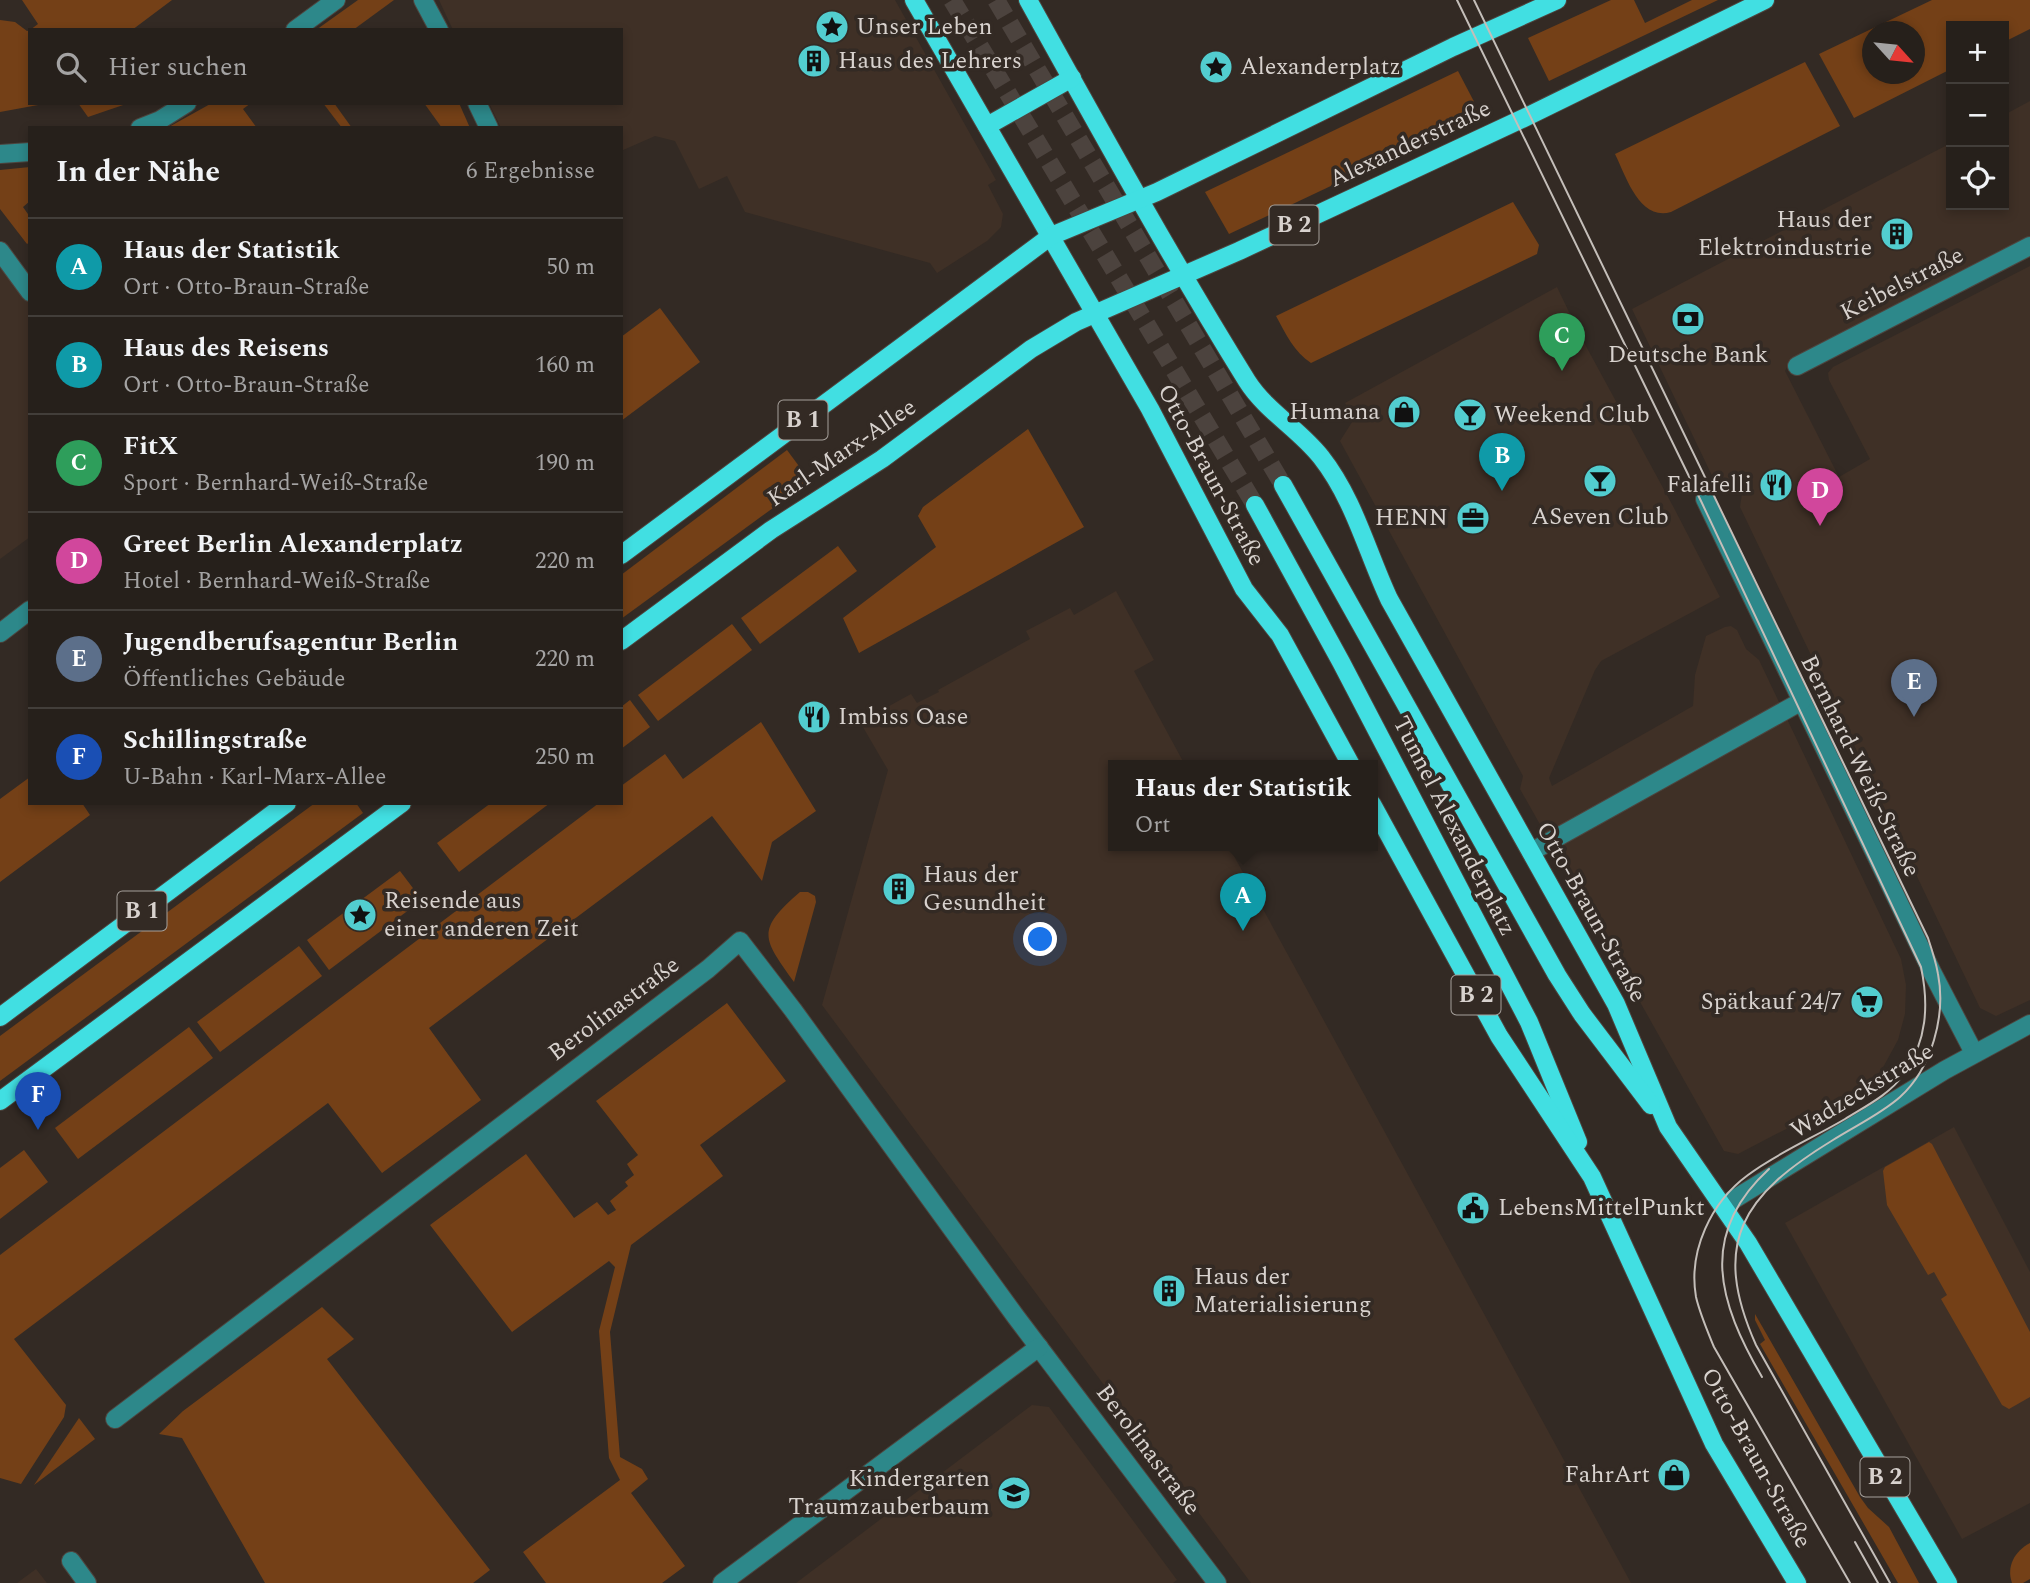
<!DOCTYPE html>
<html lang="de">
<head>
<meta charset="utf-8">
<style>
  :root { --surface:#26201b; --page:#322d28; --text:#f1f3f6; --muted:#a4a3a3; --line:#423e3a; --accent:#0b8043 }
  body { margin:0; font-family:Spectral,serif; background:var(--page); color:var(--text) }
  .controls { position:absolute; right:21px; top:21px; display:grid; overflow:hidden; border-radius:0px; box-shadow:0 4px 10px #0003 }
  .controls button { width:63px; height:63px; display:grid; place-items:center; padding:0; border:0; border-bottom:2px solid var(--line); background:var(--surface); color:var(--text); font:35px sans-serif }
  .compass { position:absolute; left:1862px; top:21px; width:63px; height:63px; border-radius:50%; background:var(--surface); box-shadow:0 4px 10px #0003; rotate:117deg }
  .you { position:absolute; left:1041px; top:940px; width:24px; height:24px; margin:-18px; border:5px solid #fff; border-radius:50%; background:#1a73e8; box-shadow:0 0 0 10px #1a73e833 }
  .badge { display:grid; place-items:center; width:46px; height:46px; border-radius:50%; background:var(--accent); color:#fff; font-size:23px; font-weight:700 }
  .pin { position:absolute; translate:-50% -58px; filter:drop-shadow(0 2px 4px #0008) }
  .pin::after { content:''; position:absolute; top:37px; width:24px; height:21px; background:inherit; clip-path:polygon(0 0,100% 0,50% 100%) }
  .popup { position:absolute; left:1108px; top:760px; width:270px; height:91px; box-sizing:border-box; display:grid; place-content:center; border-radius:0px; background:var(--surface); filter:drop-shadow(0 2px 5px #0005); font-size:23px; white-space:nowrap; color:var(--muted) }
  .popup b { font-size:26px; color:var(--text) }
  .popup::after { content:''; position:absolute; left:50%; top:100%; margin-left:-14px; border:14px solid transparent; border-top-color:var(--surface) }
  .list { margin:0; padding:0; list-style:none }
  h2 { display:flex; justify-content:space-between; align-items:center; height:91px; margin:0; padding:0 28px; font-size:30px }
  h2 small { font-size:23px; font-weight:400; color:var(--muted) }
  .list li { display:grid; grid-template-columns:46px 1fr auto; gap:21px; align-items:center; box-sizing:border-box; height:98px; padding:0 28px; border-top:2px solid var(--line) }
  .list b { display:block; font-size:26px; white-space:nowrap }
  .list p { margin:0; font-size:23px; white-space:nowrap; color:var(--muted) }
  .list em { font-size:23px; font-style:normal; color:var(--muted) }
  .icon { flex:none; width:38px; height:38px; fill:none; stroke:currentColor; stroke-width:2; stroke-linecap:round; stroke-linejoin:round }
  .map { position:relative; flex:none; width:2030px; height:1583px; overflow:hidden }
  .search { position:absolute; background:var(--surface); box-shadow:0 4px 10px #0003; left:28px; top:28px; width:595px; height:77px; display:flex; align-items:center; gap:18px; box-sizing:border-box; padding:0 24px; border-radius:0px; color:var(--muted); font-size:26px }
  .panel { position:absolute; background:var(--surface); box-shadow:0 4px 10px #0003; left:28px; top:126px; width:595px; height:679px; border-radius:0px }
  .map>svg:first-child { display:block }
  .built { fill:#3f3026 }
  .green { fill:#744017; fill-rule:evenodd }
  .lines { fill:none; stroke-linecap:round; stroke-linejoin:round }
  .major-tunnel { stroke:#4c433e; stroke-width:18; stroke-dasharray:18 9; stroke-linecap:butt }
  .minor-casing { stroke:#4d453f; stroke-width:20 }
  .major-casing { stroke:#4d453f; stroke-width:20 }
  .minor { stroke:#2d888a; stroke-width:18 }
  .major { stroke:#41dfe2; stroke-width:18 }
  .tram { stroke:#c4beb9; stroke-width:2 }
  .labels { text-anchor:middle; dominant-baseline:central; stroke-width:7; stroke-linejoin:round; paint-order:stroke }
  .shield { fill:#332a24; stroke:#a6a09b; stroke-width:2 }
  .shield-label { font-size:23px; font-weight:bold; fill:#d8d2ce }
  .poi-label { font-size:24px; fill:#d8d2ce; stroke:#332a24; text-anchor:start }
  .street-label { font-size:24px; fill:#d8d2ce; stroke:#332a24 }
</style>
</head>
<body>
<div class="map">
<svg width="2030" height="1583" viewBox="0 0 2030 1583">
  <rect width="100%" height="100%" fill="#332a24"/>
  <g class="built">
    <path d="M 439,0 L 895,0 L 996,180 L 988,185 L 1003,214 L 1001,227 L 987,241 L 937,273 L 930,263 L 745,212 L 727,176 L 699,189 L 675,141 L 655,136 L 621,151 L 621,128 L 501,128 L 489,103 L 621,103 L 621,30 L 453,30 Z"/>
    <path d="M 2030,101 L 2030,236 L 1790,361 L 1785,371 L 1839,477 L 1870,459 L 1829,380 L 1828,373 L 1833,367 L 2030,266 L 2030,1000 L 1996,1016 L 1980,1008 L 1740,507 L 1742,493 L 1750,485 L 1745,472 L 1717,486 L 1632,309 L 1951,143 L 1951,205 L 2004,205 L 2004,115 Z"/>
    <path d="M 0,261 L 30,301 L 30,537 L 0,559 Z"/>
    <path d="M 1557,287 L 1581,337 L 1674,508 L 1720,597 L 1601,661 L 1595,670 L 1549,778 L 1552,786 L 1693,706 L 1695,675 L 1706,636 L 1725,627 L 1731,626 L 1737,630 L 1746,649 L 1759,660 L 1901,959 L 1906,985 L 1905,1014 L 1898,1040 L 1881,1071 L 1857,1092 L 1738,1154 L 1724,1151 L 1520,789 L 1523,776 L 1340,441 L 1354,419 L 1345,403 Z"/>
    <path d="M 1116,591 L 1154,660 L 1134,671 L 1185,765 L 1114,765 L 1114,845 L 1228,845 L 1631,1583 L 1251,1583 L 822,1005 L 888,770 L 860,722 L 911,694 L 917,703 L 939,692 L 938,690 L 1030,639 L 1026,631 L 1070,608 L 1074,615 Z"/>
    <path d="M 1954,1127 L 2030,1272 L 2030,1503 L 1962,1539 L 1785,1223 Z"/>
    <path d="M 1032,1405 L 1049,1407 L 1177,1580 L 1173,1583 L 796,1583 Z"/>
    <path d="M 36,1569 L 47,1583 L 17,1583 Z"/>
  </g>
  <g class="green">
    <path d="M 22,0 L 172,0 L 132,30 L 30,30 L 38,24 Z"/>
    <path d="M 358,0 L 394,0 L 353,30 L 316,30 Z"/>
    <path d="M 1611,0 L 1634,0 L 1645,23 L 1692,0 L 1718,0 L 1549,81 L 1528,38 Z"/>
    <path d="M 1932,0 L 2030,0 L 2030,29 L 2004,42 L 2004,26 L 1951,26 L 1951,69 L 1854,118 L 1819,54 ZM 1872,32 L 1914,32 L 1914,74 L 1872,74 Z"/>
    <path d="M 0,20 L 15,22 L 27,31 L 30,30 L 30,103 L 49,103 L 0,112 Z"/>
    <path d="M 1805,62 L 1840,126 L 1671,212 C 1639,221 1626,176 1615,154 Z"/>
    <path d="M 1458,71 L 1481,115 L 1229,234 L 1205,192 Z"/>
    <path d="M 78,103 L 129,103 L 88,117 Z"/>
    <path d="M 212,103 L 251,103 L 243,109 L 257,128 L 167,128 Z"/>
    <path d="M 323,103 L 334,103 L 352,128 L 342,128 Z"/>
    <path d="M 424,103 L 459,103 L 470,128 L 442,128 Z"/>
    <path d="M 30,167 L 30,201 L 23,207 L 30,217 L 30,242 L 27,244 L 0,209 L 0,170 Z"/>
    <path d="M 1513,202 L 1539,245 L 1537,254 L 1311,363 C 1294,352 1286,334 1276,316 Z"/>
    <path d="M 660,308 L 700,362 L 621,421 L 621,337 Z"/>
    <path d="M 1028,429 L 1084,527 L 859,653 L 843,618 L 936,547 L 918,516 L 923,507 Z"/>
    <path d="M 787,450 L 810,481 L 621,619 L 621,575 Z"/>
    <path d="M 838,546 L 857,571 L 760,644 L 741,618 Z"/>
    <path d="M 732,624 L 752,650 L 658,721 L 638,695 Z"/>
    <path d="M 630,700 L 650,727 L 621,749 L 621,707 Z"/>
    <path d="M 761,722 L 816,811 L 772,842 L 762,881 L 712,816 L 429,1028 L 481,1100 L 382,1173 L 328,1103 L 14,1339 L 66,1405 L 64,1417 L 21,1484 L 0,1478 L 0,1255 L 599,803 L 621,803 L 621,786 L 665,754 L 683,779 Z"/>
    <path d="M 30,777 L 30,803 L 82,803 L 90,815 L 0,882 L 0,799 Z"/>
    <path d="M 315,803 L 356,803 L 363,813 L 0,1081 L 0,1036 Z"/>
    <path d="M 491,803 L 550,803 L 459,872 L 437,843 Z"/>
    <path d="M 400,871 L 422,900 L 329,970 L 307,940 Z"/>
    <path d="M 800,892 L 808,892 L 815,896 L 816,902 L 794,982 C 763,938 755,931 800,892 Z"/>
    <path d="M 299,946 L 322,976 L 220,1052 L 197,1022 Z"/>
    <path d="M 727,1003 L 786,1081 L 700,1145 L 723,1176 L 631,1245 L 610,1332 L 620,1457 L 642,1469 L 648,1479 L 631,1493 L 685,1566 L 662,1583 L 546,1583 L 523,1552 L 620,1480 L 609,1458 L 599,1331 L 615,1267 L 609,1261 L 512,1332 L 430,1225 L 526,1154 L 574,1218 L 597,1202 L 608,1215 L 616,1210 L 610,1201 L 628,1186 L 625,1182 L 634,1175 L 627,1164 L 638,1155 L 596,1101 Z"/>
    <path d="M 189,1027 L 213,1058 L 78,1159 L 55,1128 Z"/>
    <path d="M 1929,1142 L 1932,1144 L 2030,1332 L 2030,1397 L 2009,1409 L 2002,1405 L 1941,1299 L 1947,1295 L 1934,1272 L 1928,1275 L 1887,1205 L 1883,1171 L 1885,1167 Z"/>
    <path d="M 24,1150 L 48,1182 L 0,1219 L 0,1168 Z"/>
    <path d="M 322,1307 L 354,1339 L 327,1359 L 490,1570 L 473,1583 L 265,1583 L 182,1438 L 159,1434 L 183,1411 Z"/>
    <path d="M 1755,1314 L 1860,1497 L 1868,1508 L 1889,1527 L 1919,1583 L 1898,1583 L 1760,1344 L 1765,1340 L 1755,1320 Z"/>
    <path d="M 79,1418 L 95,1439 L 34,1485 Z"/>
    <path d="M 2030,1543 L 2030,1579 L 2023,1583 L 2012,1583 C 2006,1566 2015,1551 2030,1543 Z"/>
  </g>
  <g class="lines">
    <g class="major-tunnel">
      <path d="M 952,0 L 1255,505"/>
      <path d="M 996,0 L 1283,485"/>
    </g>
    <defs>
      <g id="minor">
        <path d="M 423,0 L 439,30"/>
        <path d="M 295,30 L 336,0"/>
        <path d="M 477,103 L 489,128"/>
        <path d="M 140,128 L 160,120 L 187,103"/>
        <path d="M 0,154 L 30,152"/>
        <path d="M 0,251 L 30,292"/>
        <path d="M 1797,366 L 2030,246"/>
        <path d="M 1705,499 L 1932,972 L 1974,1053"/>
        <path d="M 0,633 L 30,610"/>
        <path d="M 1531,852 L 1802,701"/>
        <path d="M 1723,1206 L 1945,1070 L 2030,1024"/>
        <path d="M 115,1419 L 708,969 L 740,941 L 793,1010 L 1016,1317 L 1217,1583"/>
        <path d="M 71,1561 L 87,1583"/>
        <path d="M 722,1583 L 1039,1347"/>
      </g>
      <g id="major">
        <path d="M 914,0 L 1150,409 L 1244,589 L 1280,635 L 1351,765"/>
        <path d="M 1028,0 C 1099,128 1170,257 1247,381 C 1266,411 1299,429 1321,457 C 1354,499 1367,552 1389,599 L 1616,1004 L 1668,1127 L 1748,1243 L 1948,1583"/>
        <path d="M 987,126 L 1072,78"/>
        <path d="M 1283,485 L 1557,975 L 1582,1014 L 1651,1105"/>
        <path d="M 1255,505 L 1341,662 L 1529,1022 L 1578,1142"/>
        <path d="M 621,555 L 1051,236 L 1157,192 L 1453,47 L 1557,0"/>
        <path d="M 621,641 L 771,530 L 882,459 L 1031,349 L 1076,322 L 1239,251 L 1524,118 L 1765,0"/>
        <path d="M 1372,804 L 1499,1036 L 1592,1177 L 1714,1444 L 1797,1583"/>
        <path d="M 0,1017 L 287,803"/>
        <path d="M 0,1101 L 402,803"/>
      </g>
    </defs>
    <use href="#minor" class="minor-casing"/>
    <use href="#major" class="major-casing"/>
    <use href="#minor" class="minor"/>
    <use href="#major" class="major"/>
    <g class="tram">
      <path d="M 1457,0 L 1701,501 L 1921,967 C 1929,1005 1927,1041 1904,1074 C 1889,1095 1866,1106 1845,1119 C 1813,1138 1777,1153 1748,1175 C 1711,1202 1688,1251 1696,1297 C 1700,1314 1707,1330 1714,1347 L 1850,1583"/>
      <path d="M 1474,0 L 1928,938 C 1932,950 1936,962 1938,974 C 1946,1015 1932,1068 1900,1097 C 1881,1114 1855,1126 1833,1140 C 1743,1195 1710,1242 1756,1345 L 1890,1583"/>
      <path d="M 1762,1377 C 1719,1303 1697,1235 1769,1169"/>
      <path d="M 1855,1542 L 1878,1583"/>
    </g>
  </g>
  <defs>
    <symbol id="sight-disc" viewBox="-11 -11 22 22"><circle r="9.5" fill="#52cdcf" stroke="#332a24"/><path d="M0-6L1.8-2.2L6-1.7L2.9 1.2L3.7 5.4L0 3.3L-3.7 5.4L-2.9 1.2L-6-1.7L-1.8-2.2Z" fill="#111"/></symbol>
    <symbol id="building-disc" viewBox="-11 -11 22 22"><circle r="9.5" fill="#52cdcf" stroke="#332a24"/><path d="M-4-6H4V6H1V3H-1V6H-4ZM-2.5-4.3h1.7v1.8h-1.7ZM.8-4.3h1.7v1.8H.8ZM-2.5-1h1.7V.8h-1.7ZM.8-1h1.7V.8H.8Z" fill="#111"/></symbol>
    <symbol id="bank-disc" viewBox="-11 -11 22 22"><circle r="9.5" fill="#52cdcf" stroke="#332a24"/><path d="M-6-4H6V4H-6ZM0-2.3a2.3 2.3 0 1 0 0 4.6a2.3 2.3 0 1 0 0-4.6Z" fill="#111"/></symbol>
    <symbol id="shop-disc" viewBox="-11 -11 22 22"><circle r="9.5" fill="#52cdcf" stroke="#332a24"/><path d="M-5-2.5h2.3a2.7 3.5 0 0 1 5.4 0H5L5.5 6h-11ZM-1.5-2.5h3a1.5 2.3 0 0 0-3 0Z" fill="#111"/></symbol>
    <symbol id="bar-disc" viewBox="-11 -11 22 22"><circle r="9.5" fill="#52cdcf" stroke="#332a24"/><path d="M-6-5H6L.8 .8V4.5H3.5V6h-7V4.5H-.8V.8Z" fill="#111"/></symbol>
    <symbol id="restaurant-disc" viewBox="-11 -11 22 22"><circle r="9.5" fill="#52cdcf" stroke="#332a24"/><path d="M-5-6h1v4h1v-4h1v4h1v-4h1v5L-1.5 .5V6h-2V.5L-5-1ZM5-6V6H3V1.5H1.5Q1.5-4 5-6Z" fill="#111"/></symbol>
    <symbol id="office-disc" viewBox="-11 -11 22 22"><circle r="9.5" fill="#52cdcf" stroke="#332a24"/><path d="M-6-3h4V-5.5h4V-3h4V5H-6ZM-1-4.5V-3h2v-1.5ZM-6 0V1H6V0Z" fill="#111"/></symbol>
    <symbol id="supermarket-disc" viewBox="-11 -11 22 22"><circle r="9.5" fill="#52cdcf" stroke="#332a24"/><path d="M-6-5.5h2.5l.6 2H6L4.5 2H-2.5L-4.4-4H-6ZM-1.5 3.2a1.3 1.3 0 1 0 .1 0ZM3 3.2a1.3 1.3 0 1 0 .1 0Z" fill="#111"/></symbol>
    <symbol id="civic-disc" viewBox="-11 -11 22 22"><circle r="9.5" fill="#52cdcf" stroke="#332a24"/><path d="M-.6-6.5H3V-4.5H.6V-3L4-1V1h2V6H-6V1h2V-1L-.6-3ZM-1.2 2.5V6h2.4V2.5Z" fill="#111"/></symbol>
    <symbol id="school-disc" viewBox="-11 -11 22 22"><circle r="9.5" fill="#52cdcf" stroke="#332a24"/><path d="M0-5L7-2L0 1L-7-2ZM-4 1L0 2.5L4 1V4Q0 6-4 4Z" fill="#111"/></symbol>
  </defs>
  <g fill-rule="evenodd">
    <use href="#sight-disc" x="813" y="8" width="38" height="38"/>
    <use href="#building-disc" x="795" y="42" width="38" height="38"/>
    <use href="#sight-disc" x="1197" y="48" width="38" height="38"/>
    <use href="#building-disc" x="1878" y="215" width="38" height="38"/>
    <use href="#bank-disc" x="1669" y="300" width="38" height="38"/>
    <use href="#shop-disc" x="1385" y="393" width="38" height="38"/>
    <use href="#bar-disc" x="1451" y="396" width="38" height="38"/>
    <use href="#bar-disc" x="1581" y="462" width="38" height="38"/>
    <use href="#restaurant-disc" x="1757" y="466" width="38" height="38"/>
    <use href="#office-disc" x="1454" y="499" width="38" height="38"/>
    <use href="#restaurant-disc" x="795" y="698" width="38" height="38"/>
    <use href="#building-disc" x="880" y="870" width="38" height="38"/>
    <use href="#sight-disc" x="341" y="896" width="38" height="38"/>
    <use href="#supermarket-disc" x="1848" y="983" width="38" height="38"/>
    <use href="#civic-disc" x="1454" y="1189" width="38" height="38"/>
    <use href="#building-disc" x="1150" y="1272" width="38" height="38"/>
    <use href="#shop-disc" x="1655" y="1456" width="38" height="38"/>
    <use href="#school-disc" x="995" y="1474" width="38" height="38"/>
  </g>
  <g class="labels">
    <g class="shield">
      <rect x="1269.5" y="205.5" width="49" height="39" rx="5"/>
      <rect x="778.5" y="400.5" width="49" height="39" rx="5"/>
      <rect x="117.5" y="891.5" width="49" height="39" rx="5"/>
      <rect x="1451.5" y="975.5" width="49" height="39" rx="5"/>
      <rect x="1860.5" y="1457.5" width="49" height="39" rx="5"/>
    </g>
    <g class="shield-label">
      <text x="1294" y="225">B 2</text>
      <text x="803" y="420">B 1</text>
      <text x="142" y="911">B 1</text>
      <text x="1476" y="995">B 2</text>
      <text x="1885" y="1477">B 2</text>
    </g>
    <g class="poi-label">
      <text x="856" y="27">Unser Leben</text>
      <text x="838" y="61">Haus des Lehrers</text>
      <text x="1240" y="67">Alexanderplatz</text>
      <text x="1872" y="220" text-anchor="end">Haus der<tspan x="1872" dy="28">Elektroindustrie</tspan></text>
      <text x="1688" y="355" text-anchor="middle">Deutsche Bank</text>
      <text x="1380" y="412" text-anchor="end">Humana</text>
      <text x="1494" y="415">Weekend Club</text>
      <text x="1752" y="485" text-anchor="end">Falafelli</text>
      <text x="1600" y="517" text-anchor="middle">ASeven Club</text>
      <text x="1448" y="518" text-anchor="end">HENN</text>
      <text x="838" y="717">Imbiss Oase</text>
      <text x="923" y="875">Haus der<tspan x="923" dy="28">Gesundheit</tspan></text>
      <text x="384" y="901">Reisende aus<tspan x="384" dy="28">einer anderen Zeit</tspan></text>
      <text x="1842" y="1002" text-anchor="end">Spätkauf 24/7</text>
      <text x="1498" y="1208">LebensMittelPunkt</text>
      <text x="1194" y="1277">Haus der<tspan x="1194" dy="28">Materialisierung</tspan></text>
      <text x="1650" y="1475" text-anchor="end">FahrArt</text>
      <text x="990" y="1479" text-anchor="end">Kindergarten<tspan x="990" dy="28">Traumzauberbaum</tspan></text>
    </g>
    <g class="street-label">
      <text transform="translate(1410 144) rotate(-25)">Alexanderstraße</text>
      <text transform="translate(1902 284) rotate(-27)">Keibelstraße</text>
      <text transform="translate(842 453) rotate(-34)">Karl-Marx-Allee</text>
      <text transform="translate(1211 475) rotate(62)">Otto-Braun-Straße</text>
      <text transform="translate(1860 766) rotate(64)">Bernhard-Weiß-Straße</text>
      <text transform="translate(1454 826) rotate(63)">Tunnel Alexanderplatz</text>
      <text transform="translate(1591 912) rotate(61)">Otto-Braun-Straße</text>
      <text transform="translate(614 1009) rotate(-37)">Berolinastraße</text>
      <text transform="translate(1862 1091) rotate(-31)">Wadzeckstraße</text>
      <text transform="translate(1148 1450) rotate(53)">Berolinastraße</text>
      <text transform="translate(1756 1458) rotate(61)">Otto-Braun-Straße</text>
    </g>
  </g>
</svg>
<div class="controls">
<button>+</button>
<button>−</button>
<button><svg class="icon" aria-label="locate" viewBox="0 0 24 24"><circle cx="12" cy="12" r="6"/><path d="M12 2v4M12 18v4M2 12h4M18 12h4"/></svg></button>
</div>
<svg class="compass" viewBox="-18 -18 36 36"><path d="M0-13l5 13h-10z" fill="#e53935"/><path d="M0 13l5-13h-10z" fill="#a4a3a3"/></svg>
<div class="you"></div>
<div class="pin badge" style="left:1243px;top:931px;background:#0f9aa8">A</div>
<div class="popup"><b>Haus der Statistik</b>Ort</div>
<div class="pin badge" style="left:1502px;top:491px;background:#0f9aa8">B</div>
<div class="pin badge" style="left:1562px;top:371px;background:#2e9e5b">C</div>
<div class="pin badge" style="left:1820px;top:526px;background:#d1479c">D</div>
<div class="pin badge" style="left:1914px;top:717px;background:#5c6f8a">E</div>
<div class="pin badge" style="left:38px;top:1130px;background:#1a4fb4">F</div>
<div class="search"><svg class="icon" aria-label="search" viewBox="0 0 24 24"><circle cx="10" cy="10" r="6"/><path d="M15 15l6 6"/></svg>Hier suchen</div>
<section class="panel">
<h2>In der Nähe<small>6 Ergebnisse</small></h2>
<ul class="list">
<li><span class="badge" style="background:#0f9aa8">A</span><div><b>Haus der Statistik</b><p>Ort · Otto-Braun-Straße</p></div><em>50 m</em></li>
<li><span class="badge" style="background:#0f9aa8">B</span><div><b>Haus des Reisens</b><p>Ort · Otto-Braun-Straße</p></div><em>160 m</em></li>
<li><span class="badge" style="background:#2e9e5b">C</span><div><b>FitX</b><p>Sport · Bernhard-Weiß-Straße</p></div><em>190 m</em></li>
<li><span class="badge" style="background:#d1479c">D</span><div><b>Greet Berlin Alexanderplatz</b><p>Hotel · Bernhard-Weiß-Straße</p></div><em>220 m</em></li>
<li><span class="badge" style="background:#5c6f8a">E</span><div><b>Jugendberufsagentur Berlin</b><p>Öffentliches Gebäude</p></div><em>220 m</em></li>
<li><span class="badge" style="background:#1a4fb4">F</span><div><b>Schillingstraße</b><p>U-Bahn · Karl-Marx-Allee</p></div><em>250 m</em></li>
</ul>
</section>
</div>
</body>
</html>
